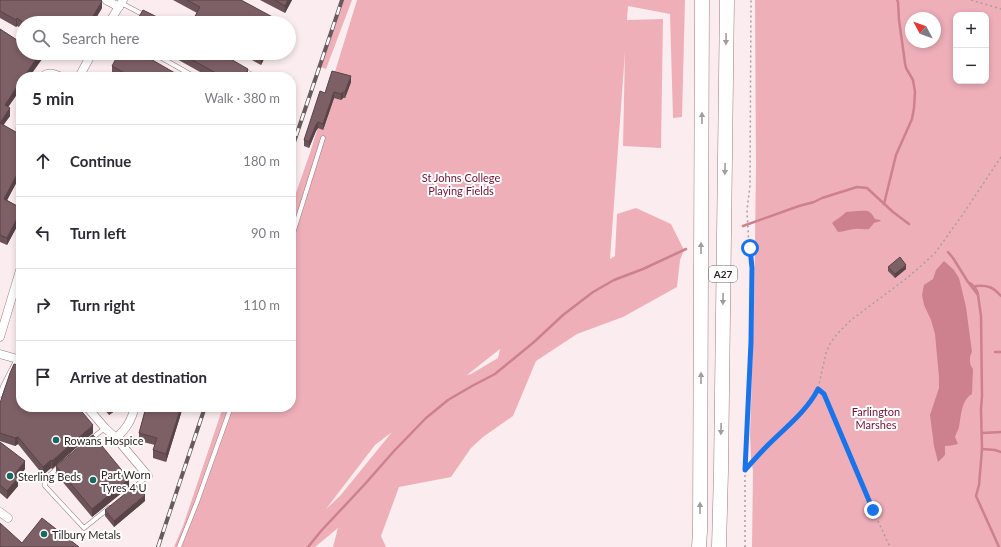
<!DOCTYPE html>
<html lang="en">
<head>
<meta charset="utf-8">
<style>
  :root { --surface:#fff; --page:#f7f7f7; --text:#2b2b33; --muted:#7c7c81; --line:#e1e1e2 }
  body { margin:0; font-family:Lato,sans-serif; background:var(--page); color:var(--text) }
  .controls { position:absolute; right:12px; top:12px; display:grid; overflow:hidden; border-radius:8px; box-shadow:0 2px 6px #0003 }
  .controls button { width:36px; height:36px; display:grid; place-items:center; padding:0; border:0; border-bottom:1px solid var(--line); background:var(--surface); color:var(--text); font:20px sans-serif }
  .compass { position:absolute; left:905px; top:12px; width:36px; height:36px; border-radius:50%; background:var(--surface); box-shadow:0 2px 6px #0003; rotate:311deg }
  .stop { position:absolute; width:12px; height:12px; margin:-9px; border:3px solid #1a73e8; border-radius:50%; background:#fff }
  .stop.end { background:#1a73e8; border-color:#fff; box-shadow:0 1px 4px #0008 }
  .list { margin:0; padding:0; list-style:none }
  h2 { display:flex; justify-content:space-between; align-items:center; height:52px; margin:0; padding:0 16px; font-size:17px }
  h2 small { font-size:13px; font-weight:400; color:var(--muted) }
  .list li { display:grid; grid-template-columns:26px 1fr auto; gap:12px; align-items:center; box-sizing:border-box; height:72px; padding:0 16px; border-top:1px solid var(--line) }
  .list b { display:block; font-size:15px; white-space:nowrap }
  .list em { font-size:13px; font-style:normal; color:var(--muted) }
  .icon { flex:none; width:22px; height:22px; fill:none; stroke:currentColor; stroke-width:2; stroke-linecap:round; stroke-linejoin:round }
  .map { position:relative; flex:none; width:1001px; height:547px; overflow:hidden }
  .search { position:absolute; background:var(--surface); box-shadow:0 2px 6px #0003; left:16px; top:16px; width:280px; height:44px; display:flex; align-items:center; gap:10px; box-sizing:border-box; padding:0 14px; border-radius:22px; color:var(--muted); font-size:15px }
  .panel { position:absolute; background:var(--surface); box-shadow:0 2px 6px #0003; left:16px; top:72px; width:280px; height:340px; border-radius:16px }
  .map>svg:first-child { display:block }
  .green { fill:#eeafb9; fill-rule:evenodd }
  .water { fill:#cd808e }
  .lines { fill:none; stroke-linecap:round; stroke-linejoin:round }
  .stream { stroke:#cd808e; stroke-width:2.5 }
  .service-casing { stroke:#9a7b80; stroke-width:5 }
  .minor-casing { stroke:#9a7b80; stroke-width:9 }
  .trunk-casing { stroke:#9a7b80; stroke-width:15 }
  .path { stroke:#aa9d9f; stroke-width:1.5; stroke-dasharray:2 3; stroke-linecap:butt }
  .service { stroke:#fff; stroke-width:4 }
  .minor { stroke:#fff; stroke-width:8 }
  .trunk { stroke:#fff; stroke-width:14 }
  .rail-casing { stroke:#675b5d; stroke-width:4 }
  .rail { stroke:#fefefe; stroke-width:2.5; stroke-dasharray:8; stroke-linecap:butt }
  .wall { fill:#6c5357 }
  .shaded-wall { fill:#584347 }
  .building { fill:#7d6065; stroke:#584347 }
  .oneway { fill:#a19c9d }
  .route { stroke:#1a73e8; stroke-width:5 }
  .poi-dot { fill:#1b6761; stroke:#fefefe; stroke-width:1.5 }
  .labels { text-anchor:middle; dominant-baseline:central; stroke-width:4; stroke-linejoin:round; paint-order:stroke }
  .shield { fill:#fefefe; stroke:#6d6566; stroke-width:1 }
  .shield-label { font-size:10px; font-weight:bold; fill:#2f2325 }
  .park-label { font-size:11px; fill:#6e112f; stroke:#fefefe }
  .poi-label { font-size:11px; fill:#2f2325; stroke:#fefefe; text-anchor:start }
</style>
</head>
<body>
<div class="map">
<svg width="1001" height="547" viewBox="0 0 1001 547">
  <rect width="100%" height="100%" fill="#fbedef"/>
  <g class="green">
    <path d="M 344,0 L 352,0 L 326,69 L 321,67 Z"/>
    <path d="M 357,0 L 685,0 L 682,117 L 673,118 L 670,14 L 628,6 L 627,20 L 663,19 L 661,148 L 623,146 L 625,52 L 610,259 L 615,256 L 617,214 L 636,208 L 671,224 L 684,250 L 680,260 L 677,287 L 623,317 L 577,334 L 536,361 L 513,416 L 483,437 L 471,448 L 451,477 L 399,487 L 381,536 L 386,547 L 333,547 L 338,528 L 315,547 L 174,547 L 183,526 L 223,407 L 291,407 L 291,207 L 310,153 ZM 500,349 L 498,358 L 471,374 L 467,375 ZM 392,432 L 340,496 L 326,509 L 375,445 Z"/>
    <path d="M 755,0 L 1001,0 L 1001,547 L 752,547 L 753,471 L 751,459 L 750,435 L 754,313 L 756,169 ZM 956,15 L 986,15 L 986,81 L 956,81 ZM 911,18 L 935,18 L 935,42 L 911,42 Z"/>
  </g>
  <g class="water">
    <path d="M 857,211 C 868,211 869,209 875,219 L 880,220 L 881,221 L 874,223 L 869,229 C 864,230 860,228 855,229 C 849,229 844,232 838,232 L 832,223 C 837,219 841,217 846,212 Z"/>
    <path d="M 944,261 L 954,270 L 959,278 L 966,307 L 972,352 C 969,357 969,364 973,369 L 972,394 C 961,400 961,417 959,427 C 958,431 956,433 955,437 L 958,444 C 953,445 950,446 945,446 L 945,455 L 938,462 L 934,446 L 930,415 L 939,388 L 939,377 L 935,334 L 931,320 L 924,305 L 922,295 L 924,285 L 933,279 L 936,270 Z"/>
  </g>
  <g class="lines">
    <g class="stream">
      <path d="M 884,204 L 896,155 L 912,119 L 914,108 L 915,92 L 913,80 L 906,68 L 905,63 L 899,20 L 898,2 L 897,0"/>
      <path d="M 743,226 L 799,206 L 814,202 L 822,198 L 857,187 L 867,188 L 893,212 L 909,224"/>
      <path d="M 948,252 L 953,258 L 968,282 L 978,295 L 981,316 L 982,396 L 981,409 L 982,449 L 979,485 L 976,496 L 999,547"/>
      <path d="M 970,283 C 974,286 978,290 978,295"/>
      <path d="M 975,287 L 976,286 C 988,285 993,287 1001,296"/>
      <path d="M 995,352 L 1001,352"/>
      <path d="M 982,433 L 1001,432"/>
      <path d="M 982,449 L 995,450 L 1001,452"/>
      <path d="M 308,547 L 321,531 L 365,484 L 394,451 L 426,418 L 448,400 L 472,386 L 495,374 L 534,342 L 563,315 L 593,292 L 614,280 L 643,269 L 686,249"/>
    </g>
    <defs>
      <g id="service">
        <path d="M 121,3 L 144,15"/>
        <path d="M 153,53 L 195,77"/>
        <path d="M 243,70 L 256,77"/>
        <path d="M 40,77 C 47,67 57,73 67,77"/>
        <path d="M 21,117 C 19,124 16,131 21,137"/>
        <path d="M 291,240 L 323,138"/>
        <path d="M 0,395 L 3,386 L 17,359"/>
        <path d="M 91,439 L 105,428"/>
        <path d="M 60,466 L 45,479 L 45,486 L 84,528 L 109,508"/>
        <path d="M 132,489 L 148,476"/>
        <path d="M 179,547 L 197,502 L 231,407"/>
      </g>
      <g id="minor">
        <path d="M 106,0 L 119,7"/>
        <path d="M 109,23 L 123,0"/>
        <path d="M 79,77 L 92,53"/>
        <path d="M 0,337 L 21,267"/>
        <path d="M 0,354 L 21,360"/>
        <path d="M 87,407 L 105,428 L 116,438 L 148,476"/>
        <path d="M 116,438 C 127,428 131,421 135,407"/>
        <path d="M 0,512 L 8,518"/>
      </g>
      <g id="trunk">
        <path d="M 699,547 L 700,531 L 702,0"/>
        <path d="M 719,547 L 721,471 L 727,0"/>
      </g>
    </defs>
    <use href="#service" class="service-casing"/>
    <use href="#minor" class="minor-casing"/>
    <use href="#trunk" class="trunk-casing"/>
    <g class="path">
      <path d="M 971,0 L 1001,9"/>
      <path d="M 818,390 L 824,394 L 873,510 L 890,547"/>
      <path d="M 745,470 L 758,455 L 803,410 L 812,399 L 819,384 L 826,353 L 830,344 L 837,334 L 851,320 L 907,278 L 922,265 L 935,253 L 961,217 L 1001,157"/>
      <path d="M 745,547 L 745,470 L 751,342 L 752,268 L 749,248 L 747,210 L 750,186 L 751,0"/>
    </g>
    <use href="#service" class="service"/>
    <use href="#minor" class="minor"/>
    <use href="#trunk" class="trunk"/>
    <defs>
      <g id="rail">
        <path d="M 291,151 L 342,0"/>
        <path d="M 158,547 L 205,407"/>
      </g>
    </defs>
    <use href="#rail" class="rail-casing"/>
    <use href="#rail" class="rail"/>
  </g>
  <g class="wall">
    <path d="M 0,0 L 102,8 L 93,23 L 23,23 L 23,29 L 17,26 L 16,27 L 0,18 Z"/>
    <path d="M 173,0 L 241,0 L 280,23 L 193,23 L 193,20 L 197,13 Z"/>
    <path d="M 260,0 L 292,0 L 285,13 Z"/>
    <path d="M 0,29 L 20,42 L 42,53 L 42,59 L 8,107 L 10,116 L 3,125 L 21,135 L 21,174 L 7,200 L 21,208 L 21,219 L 7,245 L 0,242 Z"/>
    <path d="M 67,53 L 75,53 L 73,57 Z"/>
    <path d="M 166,53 L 220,53 L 248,77 L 209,77 Z"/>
    <path d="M 239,53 L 267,53 L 261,65 Z"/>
    <path d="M 112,66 L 182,77 L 118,77 L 112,73 Z"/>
    <path d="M 351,82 L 345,98 L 343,98 L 341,100 L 334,98 L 323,130 L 318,128 L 316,131 L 309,148 L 304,146 L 304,140 L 325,93 Z"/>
    <path d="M 888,267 L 906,269 L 895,278 L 888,271 Z"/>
    <path d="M 0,403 L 93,433 L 52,469 L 51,468 L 43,475 L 18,444 L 15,446 L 0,441 Z"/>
    <path d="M 102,407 L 116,407 L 116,410 L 109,415 Z"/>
    <path d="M 146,407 L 183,407 L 166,462 L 153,458 L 153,450 L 155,445 L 139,441 L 139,433 Z"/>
    <path d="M 0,442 L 25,469 L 18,478 L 18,486 L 7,499 L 0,493 Z"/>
    <path d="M 56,466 L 129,487 L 92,517 L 56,474 Z"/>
    <path d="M 145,501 L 114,527 L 105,516 L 105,510 Z"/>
  </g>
  <g class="shaded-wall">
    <path d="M 288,0 L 292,0 L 285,13 L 285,6 Z"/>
    <path d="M 102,1 L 102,8 L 93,23 L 89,23 Z"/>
    <path d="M 17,18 L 17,26 L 16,27 L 16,20 Z"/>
    <path d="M 40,53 L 42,53 L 42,59 L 29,77 L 24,77 Z"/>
    <path d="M 263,53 L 267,53 L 261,65 L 261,57 Z"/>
    <path d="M 248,69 L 248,77 L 244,77 Z"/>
    <path d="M 351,76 L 351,82 L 345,98 L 345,92 Z"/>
    <path d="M 21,81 L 21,88 L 5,112 L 5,105 Z"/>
    <path d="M 334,92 L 334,98 L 323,130 L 323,124 Z"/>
    <path d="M 343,92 L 343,98 L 341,100 L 341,94 Z"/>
    <path d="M 10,108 L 10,116 L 0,130 L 0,123 Z"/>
    <path d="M 318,122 L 318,128 L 316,131 L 316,125 Z"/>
    <path d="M 316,125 L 316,131 L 309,148 L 309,142 Z"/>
    <path d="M 21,167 L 21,174 L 4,206 L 4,199 Z"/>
    <path d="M 21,211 L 21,219 L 7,245 L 7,238 Z"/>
    <path d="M 906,265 L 906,269 L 895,278 L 895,274 Z"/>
    <path d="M 112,407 L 116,407 L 116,410 L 109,415 L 109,409 Z"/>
    <path d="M 181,407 L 183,407 L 166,462 L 166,454 Z"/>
    <path d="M 93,425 L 93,433 L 52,469 L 52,461 Z"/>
    <path d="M 18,437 L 18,444 L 15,446 L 15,438 Z"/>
    <path d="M 51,460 L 51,468 L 43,475 L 43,467 Z"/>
    <path d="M 25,461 L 25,469 L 14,483 L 14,475 Z"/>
    <path d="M 18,478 L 18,486 L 7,499 L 7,491 Z"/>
    <path d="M 129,479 L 129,487 L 92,517 L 92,509 Z"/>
    <path d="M 145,495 L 145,501 L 114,527 L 114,521 Z"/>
  </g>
  <g class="building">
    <path d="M 0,0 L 101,0 L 102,1 L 89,23 L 24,23 L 17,18 L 16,20 L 0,11 Z"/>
    <path d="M 187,0 L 241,0 L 280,21 L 279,23 L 198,23 L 193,20 L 200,7 Z"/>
    <path d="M 275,0 L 288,0 L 285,6 Z"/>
    <path d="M 143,10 L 159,18 L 167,23 L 135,23 Z"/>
    <path d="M 0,29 L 20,42 L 23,37 L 23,53 L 40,53 L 24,77 L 21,77 L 21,81 L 5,105 L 10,108 L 0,123 Z"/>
    <path d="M 119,53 L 140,53 L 182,77 L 132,77 L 112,66 Z"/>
    <path d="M 180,53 L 220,53 L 248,69 L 244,77 L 223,77 Z"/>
    <path d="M 254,53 L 263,53 L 261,57 Z"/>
    <path d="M 332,71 L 351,76 L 345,92 L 343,92 L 341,94 L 334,92 L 323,124 L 318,122 L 316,125 L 309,142 L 304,140 L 320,91 L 325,93 Z"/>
    <path d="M 0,123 L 21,135 L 21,167 L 4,199 L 21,208 L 21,211 L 7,238 L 0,235 Z"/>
    <path d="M 900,257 L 906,265 L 895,274 L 888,267 Z"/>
    <path d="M 14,364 L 21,366 L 21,407 L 78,407 L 93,425 L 52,461 L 51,460 L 43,467 L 18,437 L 15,438 L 0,433 L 0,403 L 10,373 Z"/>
    <path d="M 107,407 L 112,407 L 109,409 Z"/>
    <path d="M 146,407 L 181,407 L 166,454 L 153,450 L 157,438 L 139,433 Z"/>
    <path d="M 93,435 L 129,479 L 92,509 L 56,466 Z"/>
    <path d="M 0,442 L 25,461 L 14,475 L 18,478 L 7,491 L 0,485 Z"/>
    <path d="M 136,485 L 145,495 L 114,521 L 105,510 Z"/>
    <path d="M 42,518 L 79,547 L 0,547 L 0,523 L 22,543 Z"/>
  </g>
  <defs><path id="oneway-solid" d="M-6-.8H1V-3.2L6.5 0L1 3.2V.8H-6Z"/></defs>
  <g class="oneway">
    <use href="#oneway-solid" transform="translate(726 39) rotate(91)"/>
    <use href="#oneway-solid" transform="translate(702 118) rotate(-90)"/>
    <use href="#oneway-solid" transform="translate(725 169) rotate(91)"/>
    <use href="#oneway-solid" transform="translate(701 248) rotate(-90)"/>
    <use href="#oneway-solid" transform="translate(723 299) rotate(91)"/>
    <use href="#oneway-solid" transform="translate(701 378) rotate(-90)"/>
    <use href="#oneway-solid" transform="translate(721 429) rotate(91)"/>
    <use href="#oneway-solid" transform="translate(700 508) rotate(-90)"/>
  </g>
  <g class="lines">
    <path class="route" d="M 750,248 L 752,268 L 751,342 L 745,470 C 753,461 760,453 768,445 C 785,428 807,411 818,389 L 824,394 L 873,510"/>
  </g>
  <g class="poi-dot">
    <circle cx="56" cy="440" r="4"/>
    <circle cx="10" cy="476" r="4"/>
    <circle cx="93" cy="480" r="4"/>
    <circle cx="44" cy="534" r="4"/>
  </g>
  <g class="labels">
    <rect class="shield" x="709" y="266" width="28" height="16" rx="3"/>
    <g class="shield-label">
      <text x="723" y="274">A27</text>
    </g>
    <g class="park-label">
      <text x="461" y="177">St Johns College<tspan x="461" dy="13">Playing Fields</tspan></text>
      <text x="876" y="411">Farlington<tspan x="876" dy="13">Marshes</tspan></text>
    </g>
    <g class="poi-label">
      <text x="64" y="440">Rowans Hospice</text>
      <text x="101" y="474">Part Worn<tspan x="101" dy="13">Tyres 4 U</tspan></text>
      <text x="18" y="476">Sterling Beds</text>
      <text x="52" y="534">Tilbury Metals</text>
    </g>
  </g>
</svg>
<div class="controls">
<button>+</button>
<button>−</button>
</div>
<svg class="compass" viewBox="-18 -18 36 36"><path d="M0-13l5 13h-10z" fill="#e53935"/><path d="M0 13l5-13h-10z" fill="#7c7c81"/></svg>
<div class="stop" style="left:750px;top:248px"></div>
<div class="stop end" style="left:873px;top:510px"></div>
<div class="search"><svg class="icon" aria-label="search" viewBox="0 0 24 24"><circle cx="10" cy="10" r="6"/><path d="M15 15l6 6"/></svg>Search here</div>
<section class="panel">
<h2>5 min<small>Walk · 380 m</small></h2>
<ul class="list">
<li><svg class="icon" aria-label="ahead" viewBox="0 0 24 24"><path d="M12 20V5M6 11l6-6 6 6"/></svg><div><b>Continue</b></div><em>180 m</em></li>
<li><svg class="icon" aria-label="left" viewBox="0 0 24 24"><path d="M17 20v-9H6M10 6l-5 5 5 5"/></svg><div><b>Turn left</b></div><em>90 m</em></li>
<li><svg class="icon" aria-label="right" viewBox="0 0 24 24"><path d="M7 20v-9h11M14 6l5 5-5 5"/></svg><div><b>Turn right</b></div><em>110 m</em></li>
<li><svg class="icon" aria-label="arrive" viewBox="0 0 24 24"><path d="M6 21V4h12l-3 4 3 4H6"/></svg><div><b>Arrive at destination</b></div></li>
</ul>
</section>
</div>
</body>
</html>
